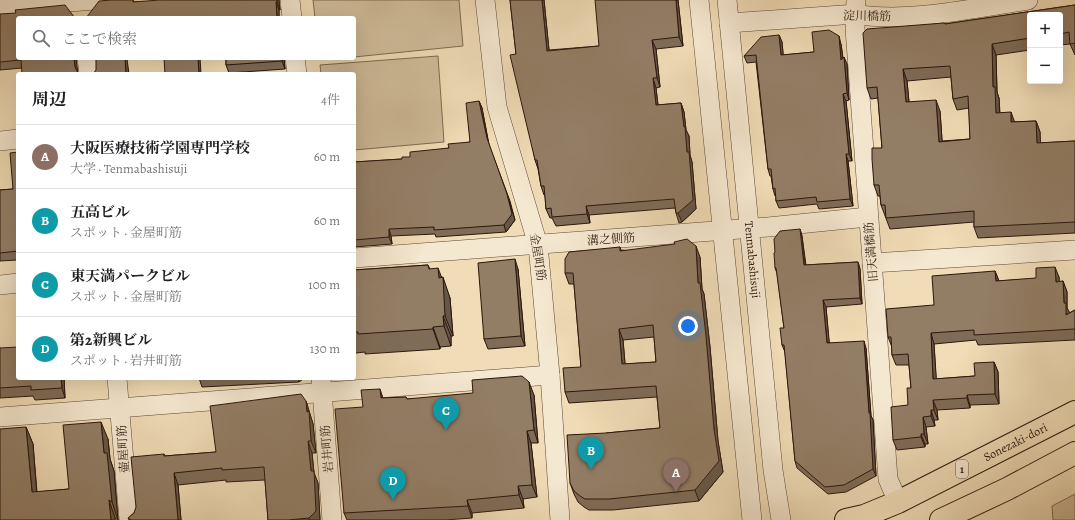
<!DOCTYPE html>
<html lang="ja">
<head>
<meta charset="utf-8">
<style>
  :root { --surface:#fff; --page:#f2f2f2; --text:#202124; --muted:#757577; --line:#e0e0e0; --accent:#111827 }
  body { margin:0; font-family:Alegreya,"Noto Serif JP",serif; background:var(--page); color:var(--text) }
  .controls { position:absolute; right:12px; top:12px; display:grid; overflow:hidden; border-radius:4px; box-shadow:0 4px 16px #0002 }
  .controls button { width:36px; height:36px; display:grid; place-items:center; padding:0; border:0; border-bottom:1px solid var(--line); background:var(--surface); color:var(--text); font:20px sans-serif }
  .you { position:absolute; left:688px; top:326px; width:14px; height:14px; margin:-10px; border:3px solid #fff; border-radius:50%; background:#1a73e8; box-shadow:0 0 0 6px #1a73e833 }
  .badge { display:grid; place-items:center; width:26px; height:26px; border-radius:50%; background:var(--accent); color:#fff; font-size:13px; font-weight:700 }
  .pin { position:absolute; translate:-50% -33px; filter:drop-shadow(0 1px 2px #0008) }
  .pin::after { content:''; position:absolute; top:21px; width:14px; height:12px; background:inherit; clip-path:polygon(0 0,100% 0,50% 100%) }
  .list { margin:0; padding:0; list-style:none }
  h2 { display:flex; justify-content:space-between; align-items:center; height:52px; margin:0; padding:0 16px; font-size:17px }
  h2 small { font-size:13px; font-weight:400; color:var(--muted) }
  .list li { display:grid; grid-template-columns:26px 1fr auto; gap:12px; align-items:center; box-sizing:border-box; height:64px; padding:0 16px; border-top:1px solid var(--line) }
  .list b { display:block; font-size:15px; white-space:nowrap }
  .list p { margin:0; font-size:13px; white-space:nowrap; color:var(--muted) }
  .list em { font-size:13px; font-style:normal; color:var(--muted) }
  .icon { flex:none; width:22px; height:22px; fill:none; stroke:currentColor; stroke-width:2; stroke-linecap:round; stroke-linejoin:round }
  .map { position:relative; flex:none; width:1075px; height:520px; overflow:hidden }
  .search { position:absolute; background:var(--surface); box-shadow:0 4px 16px #0002; left:16px; top:16px; width:340px; height:44px; display:flex; align-items:center; gap:10px; box-sizing:border-box; padding:0 14px; border-radius:4px; color:var(--muted); font-size:15px }
  .panel { position:absolute; background:var(--surface); box-shadow:0 4px 16px #0002; left:16px; top:72px; width:340px; height:308px; border-radius:4px }
  .map>svg:first-child { display:block }
  .green { fill:#cfbb99; stroke:#7e6953 }
  .lines { fill:none; stroke-linecap:round; stroke-linejoin:round }
  .minor-casing { stroke:#5d4837; stroke-width:20 }
  .highway-casing { stroke:#2c170d; stroke-width:24 }
  .minor { stroke:#f5e8d0; stroke-width:19 }
  .highway { stroke:#f0dcb6; stroke-width:22 }
  .wall { fill:#7e6c57; stroke:#2c170d; fill-rule:evenodd }
  .shaded-wall { fill:#665847; stroke:#2c170d }
  .building { fill:#927d65; stroke:#2c170d; fill-rule:evenodd }
  .labels { text-anchor:middle; dominant-baseline:central; stroke-width:3; stroke-linejoin:round; paint-order:stroke }
  .shield { fill:#f5e8d0; stroke:#685648; stroke-width:1 }
  .shield-label { font-size:11px; font-weight:bold; fill:#2c170d }
  .street-label { font-size:12px; fill:#2c170d; stroke:#f5e8d0 }
</style>
</head>
<body>
<div class="map">
<svg width="1075" height="520" viewBox="0 0 1075 520">
  <rect width="100%" height="100%" fill="#f0dcb6"/>
  <filter id="stains"><feTurbulence type="fractalNoise" baseFrequency=".005" numOctaves="4"/><feColorMatrix values="0 0 0 0 .2 0 0 0 0 .09 0 0 0 0 .02 0 0 0 .5 -.17"/></filter>
  <radialGradient id="worn" r=".72"><stop offset=".6" stop-color="#630" stop-opacity="0"/><stop offset="1" stop-color="#630" stop-opacity=".3"/></radialGradient>
  <g class="green">
    <path d="M 313,0 L 459,0 L 463,46 L 354,57 L 354,18 L 315,18 Z"/>
    <path d="M 438,56 L 444,142 L 354,150 L 354,74 L 321,74 L 320,65 Z"/>
    <path d="M 1075,494 L 1075,520 L 1053,520 L 1052,506 Z"/>
  </g>
  <g class="lines">
    <defs>
      <g id="minor">
        <path d="M 290,0 L 292,18"/>
        <path d="M 485,0 L 497,107 L 538,245 L 550,375 L 560,520"/>
        <path d="M 699,0 L 752,520"/>
        <path id="s1" d="M 727,0 L 773,470 L 781,520"/>
        <path d="M 856,0 L 855,28 L 888,479 L 898,502"/>
        <path d="M 0,8 L 94,0"/>
        <path d="M 729,23 L 856,14 C 869,17 880,17 893,17 C 938,16 983,7 1028,0"/>
        <path d="M 87,58 L 89,74"/>
        <path d="M 295,58 L 297,74"/>
        <path d="M 0,141 L 18,139"/>
        <path d="M 354,258 L 768,227 L 868,217"/>
        <path d="M 872,263 L 1075,250"/>
        <path d="M 0,285 L 18,283"/>
        <path d="M 117,378 L 129,520"/>
        <path d="M 321,378 L 332,520"/>
        <path d="M 0,417 L 550,375"/>
      </g>
      <g id="highway">
        <path id="s2" d="M 846,520 L 864,516 L 898,502 L 1075,412"/>
        <path d="M 941,520 L 1007,489 L 1075,453"/>
      </g>
    </defs>
    <use href="#minor" class="minor-casing"/>
    <use href="#highway" class="highway-casing"/>
    <use href="#minor" class="minor"/>
    <use href="#highway" class="highway"/>
  </g>
  <g class="wall">
    <path d="M 112,0 L 133,0 L 134,2 L 279,0 L 280,10 L 279,10 L 279,18 Z"/>
    <path d="M 510,0 L 544,0 L 549,50 L 599,46 L 678,0 L 683,46 L 656,49 L 660,87 L 656,88 L 658,105 L 681,103 L 684,112 L 686,130 L 689,136 L 690,155 L 692,162 L 696,209 L 682,222 L 679,223 L 676,213 L 675,208 L 589,215 L 590,223 L 556,226 L 552,218 L 550,218 L 546,209 L 545,195 L 544,195 L 541,186 L 538,169 L 535,160 L 516,54 Z"/>
    <path d="M 1075,5 L 1075,55 L 1070,44 L 1060,45 L 1060,15 L 1030,15 L 1030,50 L 996,55 L 997,92 L 999,98 L 1000,113 L 1014,122 L 1036,121 L 1040,132 L 1040,143 L 1075,141 L 1075,233 L 978,238 L 974,227 L 974,222 L 890,229 L 881,205 L 880,196 L 878,196 L 874,185 L 882,148 L 878,98 L 871,99 L 867,88 L 944,23 L 945,24 ZM 951,77 L 953,99 L 957,110 L 969,108 L 970,139 L 942,141 L 940,111 L 909,102 L 907,81 Z"/>
    <path d="M 0,14 L 18,58 L 76,58 L 76,59 L 22,68 L 0,70 Z"/>
    <path d="M 779,35 L 782,42 L 783,55 L 814,52 L 841,44 L 843,58 L 847,64 L 849,100 L 846,101 L 852,161 L 848,161 L 853,206 L 819,209 L 817,204 L 779,208 L 776,201 L 776,196 L 775,196 L 773,189 L 771,176 L 770,176 L 768,169 L 756,62 L 747,63 L 744,56 Z"/>
    <path d="M 226,58 L 284,58 L 285,69 L 229,73 L 226,65 Z"/>
    <path d="M 479,101 L 482,108 L 489,145 L 510,201 L 515,220 L 506,232 L 436,237 L 435,234 L 391,236 L 392,244 L 354,247 L 354,162 L 402,159 L 449,148 L 470,142 Z"/>
    <path d="M 18,152 L 18,260 L 0,261 L 0,190 L 13,189 Z"/>
    <path d="M 800,229 L 802,236 L 806,265 L 858,262 L 860,269 L 862,304 L 826,307 L 829,343 L 866,348 L 871,416 L 873,420 L 876,476 L 846,492 L 828,494 L 797,468 L 795,461 L 785,352 L 782,345 L 784,328 L 777,273 L 775,268 Z"/>
    <path d="M 620,247 L 621,250 L 700,257 L 702,289 L 704,294 L 710,347 L 718,441 L 723,472 L 699,501 L 613,510 L 589,510 L 584,507 L 578,502 L 574,494 L 570,483 L 606,433 L 660,428 L 657,397 L 569,403 L 565,392 L 581,367 L 574,284 L 569,284 L 565,273 ZM 654,337 L 656,362 L 625,364 L 623,340 Z"/>
    <path d="M 428,265 L 430,269 L 442,277 L 450,298 L 453,336 L 451,336 L 451,346 L 440,347 L 440,349 L 365,354 L 365,352 L 356,353 L 354,347 L 354,270 Z"/>
    <path d="M 518,269 L 525,346 L 488,349 L 484,339 Z"/>
    <path d="M 995,271 L 999,281 L 1059,277 L 1059,282 L 1063,281 L 1067,292 L 1067,308 L 1069,313 L 1075,310 L 1075,340 L 978,345 L 976,340 L 934,344 L 936,379 L 975,376 L 994,362 L 998,372 L 999,404 L 970,405 L 970,408 L 937,410 L 938,420 L 934,420 L 935,426 L 926,427 L 928,444 L 925,444 L 925,447 L 897,450 L 893,440 L 908,405 L 911,388 L 909,365 L 896,365 L 892,355 L 892,347 L 888,337 L 934,305 Z"/>
    <path d="M 0,348 L 64,378 L 65,398 L 35,400 L 33,396 L 0,398 Z"/>
    <path d="M 199,378 L 304,378 L 299,382 L 202,387 Z"/>
    <path d="M 534,395 L 538,443 L 531,443 L 537,497 L 523,499 L 524,508 L 472,513 L 472,518 L 445,520 L 347,520 L 344,513 L 363,407 L 383,398 L 406,397 L 407,399 Z"/>
    <path d="M 306,401 L 313,424 L 316,453 L 312,453 L 314,473 L 318,483 L 320,520 L 268,520 L 265,480 L 226,482 L 226,480 L 178,485 L 181,520 L 129,520 L 128,518 L 134,513 L 164,454 L 165,456 L 216,452 Z"/>
    <path d="M 26,427 L 33,444 L 37,492 L 69,489 L 108,439 L 110,459 L 114,471 L 118,520 L 115,518 L 115,520 L 0,520 Z"/>
  </g>
  <g class="shaded-wall">
    <path d="M 277,0 L 279,0 L 280,10 L 277,2 Z"/>
    <path d="M 542,0 L 544,0 L 550,60 L 547,51 Z"/>
    <path d="M 676,0 L 678,0 L 683,46 L 679,37 Z"/>
    <path d="M 276,2 L 279,10 L 279,18 L 277,18 Z"/>
    <path d="M 779,35 L 782,42 L 784,62 L 781,55 Z"/>
    <path d="M 839,36 L 841,44 L 844,67 L 841,60 Z"/>
    <path d="M 652,40 L 656,49 L 660,87 L 657,78 Z"/>
    <path d="M 992,44 L 996,55 L 997,92 L 999,98 L 1000,124 L 996,113 L 993,87 Z"/>
    <path d="M 844,57 L 847,64 L 849,100 L 847,93 Z"/>
    <path d="M 74,58 L 76,58 L 78,74 L 75,67 Z"/>
    <path d="M 125,58 L 127,58 L 127,59 L 129,74 L 126,74 Z"/>
    <path d="M 198,58 L 200,58 L 201,74 L 199,74 Z"/>
    <path d="M 282,58 L 284,58 L 285,69 L 282,61 Z"/>
    <path d="M 903,69 L 907,81 L 910,113 L 906,102 Z"/>
    <path d="M 653,78 L 656,88 L 659,115 L 656,105 Z"/>
    <path d="M 843,94 L 846,101 L 852,161 L 849,154 Z"/>
    <path d="M 936,100 L 940,111 L 943,153 L 939,142 Z"/>
    <path d="M 479,101 L 482,108 L 489,145 L 487,138 Z"/>
    <path d="M 681,103 L 684,112 L 686,130 L 689,136 L 690,155 L 692,162 L 696,209 L 682,222 L 678,213 L 687,152 Z"/>
    <path d="M 1011,112 L 1015,123 L 1011,122 Z"/>
    <path d="M 1036,121 L 1040,132 L 1041,154 L 1037,143 Z"/>
    <path d="M 846,154 L 848,161 L 853,206 L 850,199 Z"/>
    <path d="M 507,194 L 515,220 L 506,232 L 504,225 Z"/>
    <path d="M 586,206 L 589,215 L 590,223 L 587,214 Z"/>
    <path d="M 389,229 L 391,236 L 392,244 L 389,237 Z"/>
    <path d="M 800,229 L 802,236 L 806,272 L 804,265 Z"/>
    <path d="M 696,246 L 700,257 L 702,289 L 704,294 L 710,347 L 718,441 L 723,472 L 699,501 L 695,490 L 714,429 L 698,283 Z"/>
    <path d="M 515,259 L 518,269 L 525,346 L 521,336 Z"/>
    <path d="M 858,262 L 860,269 L 862,304 L 860,298 Z"/>
    <path d="M 1055,267 L 1059,277 L 1060,292 L 1056,282 Z"/>
    <path d="M 438,268 L 443,281 L 443,277 L 450,298 L 453,336 L 445,316 L 439,278 Z"/>
    <path d="M 995,271 L 999,281 L 996,281 Z"/>
    <path d="M 1063,281 L 1067,292 L 1067,308 L 1070,313 L 1066,315 L 1064,303 Z"/>
    <path d="M 823,300 L 826,307 L 830,350 L 827,343 Z"/>
    <path d="M 443,316 L 451,336 L 451,346 L 444,326 Z"/>
    <path d="M 433,327 L 440,347 L 440,349 L 433,329 Z"/>
    <path d="M 619,329 L 623,340 L 626,375 L 622,364 Z"/>
    <path d="M 931,333 L 934,344 L 937,389 L 933,379 Z"/>
    <path d="M 864,341 L 866,348 L 871,416 L 873,420 L 876,476 L 873,469 Z"/>
    <path d="M 994,362 L 998,372 L 999,404 L 995,394 Z"/>
    <path d="M 61,378 L 64,378 L 65,398 L 62,388 Z"/>
    <path d="M 298,378 L 304,378 L 299,382 Z"/>
    <path d="M 529,382 L 534,395 L 538,443 L 534,430 Z"/>
    <path d="M 380,389 L 384,401 L 381,398 Z"/>
    <path d="M 967,395 L 970,405 L 970,408 L 967,398 Z"/>
    <path d="M 933,400 L 937,410 L 938,420 L 934,410 Z"/>
    <path d="M 306,401 L 313,424 L 316,453 L 311,441 Z"/>
    <path d="M 931,410 L 934,420 L 935,426 L 931,416 Z"/>
    <path d="M 923,417 L 926,427 L 928,444 L 924,434 Z"/>
    <path d="M 101,422 L 108,439 L 110,459 L 114,471 L 118,520 L 112,502 L 104,453 Z"/>
    <path d="M 26,427 L 33,444 L 38,510 L 32,492 Z"/>
    <path d="M 527,431 L 531,443 L 537,497 L 532,485 Z"/>
    <path d="M 921,434 L 925,444 L 925,447 L 921,437 Z"/>
    <path d="M 308,441 L 312,453 L 314,473 L 318,483 L 320,520 L 309,520 L 309,518 L 311,471 Z"/>
    <path d="M 174,473 L 178,485 L 181,520 L 178,520 Z"/>
    <path d="M 518,486 L 523,499 L 524,508 L 519,495 Z"/>
    <path d="M 109,500 L 115,518 L 115,520 L 111,520 Z"/>
    <path d="M 467,500 L 472,513 L 472,518 L 468,506 Z"/>
  </g>
  <g class="building">
    <path d="M 112,0 L 133,0 L 133,2 L 160,0 L 277,0 L 277,2 L 276,2 L 277,18 L 86,18 L 99,1 Z"/>
    <path d="M 510,0 L 542,0 L 547,51 L 599,46 L 595,0 L 676,0 L 679,37 L 652,40 L 657,78 L 653,78 L 656,105 L 681,103 L 684,127 L 685,127 L 687,152 L 689,152 L 693,200 L 678,213 L 676,213 L 674,199 L 586,206 L 587,214 L 552,217 L 551,208 L 546,209 L 544,186 L 541,186 L 537,160 L 535,160 L 510,55 L 516,54 Z"/>
    <path d="M 65,5 L 75,18 L 18,18 L 18,58 L 74,58 L 75,67 L 78,73 L 79,74 L 22,74 L 21,60 L 0,62 L 0,14 L 16,13 L 15,10 Z"/>
    <path d="M 1075,5 L 1075,43 L 1070,44 L 1069,32 L 1060,34 L 1060,15 L 1030,15 L 1030,38 L 992,44 L 993,87 L 995,87 L 996,113 L 1011,112 L 1011,122 L 1036,121 L 1037,143 L 1075,141 L 1075,222 L 974,227 L 974,211 L 886,218 L 885,205 L 881,205 L 879,185 L 874,185 L 872,159 L 872,148 L 882,148 L 877,87 L 867,88 L 863,33 L 867,29 L 944,23 L 945,24 ZM 950,66 L 953,99 L 968,96 L 970,139 L 939,142 L 936,100 L 906,102 L 903,69 Z"/>
    <path d="M 829,30 L 839,36 L 841,60 L 844,57 L 847,93 L 843,94 L 849,154 L 846,154 L 850,199 L 817,202 L 816,197 L 776,201 L 775,188 L 773,189 L 771,169 L 768,169 L 756,55 L 744,56 L 761,37 L 779,35 L 781,55 L 814,52 L 812,32 Z"/>
    <path d="M 96,58 L 125,58 L 126,74 L 93,74 L 96,70 Z"/>
    <path d="M 164,58 L 198,58 L 199,74 L 165,74 Z"/>
    <path d="M 226,58 L 282,58 L 282,61 L 226,65 Z"/>
    <path d="M 479,101 L 487,138 L 507,194 L 512,214 L 504,225 L 434,230 L 434,227 L 389,229 L 389,237 L 354,240 L 354,162 L 402,159 L 402,157 L 410,157 L 410,152 L 449,148 L 448,144 L 470,142 L 466,103 Z"/>
    <path d="M 18,152 L 18,251 L 0,253 L 0,190 L 13,189 L 10,153 Z"/>
    <path d="M 800,229 L 804,265 L 858,262 L 860,298 L 823,300 L 827,343 L 864,341 L 869,413 L 870,413 L 873,469 L 844,485 L 825,487 L 795,461 L 784,345 L 782,345 L 780,328 L 784,328 L 776,268 L 775,268 L 774,253 L 775,252 L 774,239 L 780,231 Z"/>
    <path d="M 687,239 L 696,246 L 698,283 L 700,283 L 706,336 L 714,429 L 719,461 L 695,490 L 609,499 L 585,499 L 580,496 L 574,491 L 570,483 L 567,435 L 606,433 L 660,428 L 656,386 L 565,392 L 563,368 L 581,367 L 573,273 L 565,273 L 565,259 L 569,252 L 620,247 L 620,251 L 675,244 L 674,242 ZM 653,325 L 656,362 L 622,364 L 619,329 Z"/>
    <path d="M 515,259 L 521,336 L 484,339 L 478,263 Z"/>
    <path d="M 428,265 L 429,269 L 438,268 L 439,278 L 443,277 L 445,316 L 443,316 L 444,326 L 433,327 L 433,329 L 358,334 L 358,332 L 354,332 L 354,270 Z"/>
    <path d="M 1055,267 L 1056,282 L 1063,281 L 1064,303 L 1066,303 L 1066,315 L 1075,310 L 1075,329 L 974,335 L 974,330 L 931,333 L 933,379 L 975,376 L 974,363 L 994,362 L 995,394 L 967,395 L 967,398 L 933,400 L 934,410 L 931,410 L 931,416 L 923,417 L 924,434 L 921,434 L 921,437 L 893,440 L 891,407 L 908,405 L 907,388 L 911,388 L 908,354 L 892,355 L 891,337 L 888,337 L 886,309 L 934,305 L 932,276 L 995,271 L 996,281 L 1036,278 L 1036,268 Z"/>
    <path d="M 18,347 L 18,378 L 61,378 L 62,388 L 31,390 L 31,386 L 0,388 L 0,348 Z"/>
    <path d="M 522,376 L 529,382 L 534,430 L 527,431 L 532,485 L 518,486 L 519,495 L 467,500 L 468,506 L 344,513 L 335,409 L 363,407 L 361,390 L 380,389 L 381,398 L 406,397 L 407,399 L 473,393 L 472,380 Z"/>
    <path d="M 301,394 L 306,401 L 307,412 L 309,411 L 311,441 L 308,441 L 311,471 L 314,471 L 316,511 L 309,518 L 288,520 L 268,520 L 264,467 L 222,470 L 222,468 L 174,473 L 178,520 L 131,520 L 128,518 L 134,513 L 136,507 L 131,457 L 164,454 L 164,456 L 216,452 L 210,406 Z"/>
    <path d="M 101,422 L 104,453 L 107,453 L 112,502 L 109,500 L 111,520 L 0,520 L 0,429 L 26,427 L 32,492 L 69,489 L 63,425 Z"/>
  </g>
  <g class="labels">
    <rect class="shield" x="956" y="460" width="12" height="18" rx="3"/>
    <g class="shield-label">
      <text x="962" y="469">1</text>
    </g>
    <g class="street-label">
      <text transform="translate(867 16) rotate(1)">淀川橋筋</text>
      <text transform="translate(611 239) rotate(-4)">溝之側筋</text>
      <text transform="translate(871 252) rotate(-95)">旧天満橋筋</text>
      <text transform="translate(538 257) rotate(81)">金屋町筋</text>
      <text stroke="none"><textPath href="#s1" startOffset="261">Tenmabashisuji</textPath></text>
      <text stroke="none"><textPath href="#s2" startOffset="187">Sonezaki-dori</textPath></text>
      <text transform="translate(123 449) rotate(-94)">壷屋町筋</text>
      <text transform="translate(327 449) rotate(-95)">岩井町筋</text>
    </g>
  </g>
  <rect width="100%" height="100%" filter="url(#stains)"/>
  <rect width="100%" height="100%" fill="url(#worn)"/>
</svg>
<div class="controls">
<button>+</button>
<button>−</button>
</div>
<div class="you"></div>
<div class="pin badge" style="left:676px;top:492px;background:#8d6e63">A</div>
<div class="pin badge" style="left:591px;top:470px;background:#0f9aa8">B</div>
<div class="pin badge" style="left:446px;top:430px;background:#0f9aa8">C</div>
<div class="pin badge" style="left:393px;top:500px;background:#0f9aa8">D</div>
<div class="search"><svg class="icon" aria-label="search" viewBox="0 0 24 24"><circle cx="10" cy="10" r="6"/><path d="M15 15l6 6"/></svg>ここで検索</div>
<section class="panel">
<h2>周辺<small>4件</small></h2>
<ul class="list">
<li><span class="badge" style="background:#8d6e63">A</span><div><b>大阪医療技術学園専門学校</b><p>大学 · Tenmabashisuji</p></div><em>60 m</em></li>
<li><span class="badge" style="background:#0f9aa8">B</span><div><b>五高ビル</b><p>スポット · 金屋町筋</p></div><em>60 m</em></li>
<li><span class="badge" style="background:#0f9aa8">C</span><div><b>東天満パークビル</b><p>スポット · 金屋町筋</p></div><em>100 m</em></li>
<li><span class="badge" style="background:#0f9aa8">D</span><div><b>第2新興ビル</b><p>スポット · 岩井町筋</p></div><em>130 m</em></li>
</ul>
</section>
</div>
</body>
</html>
